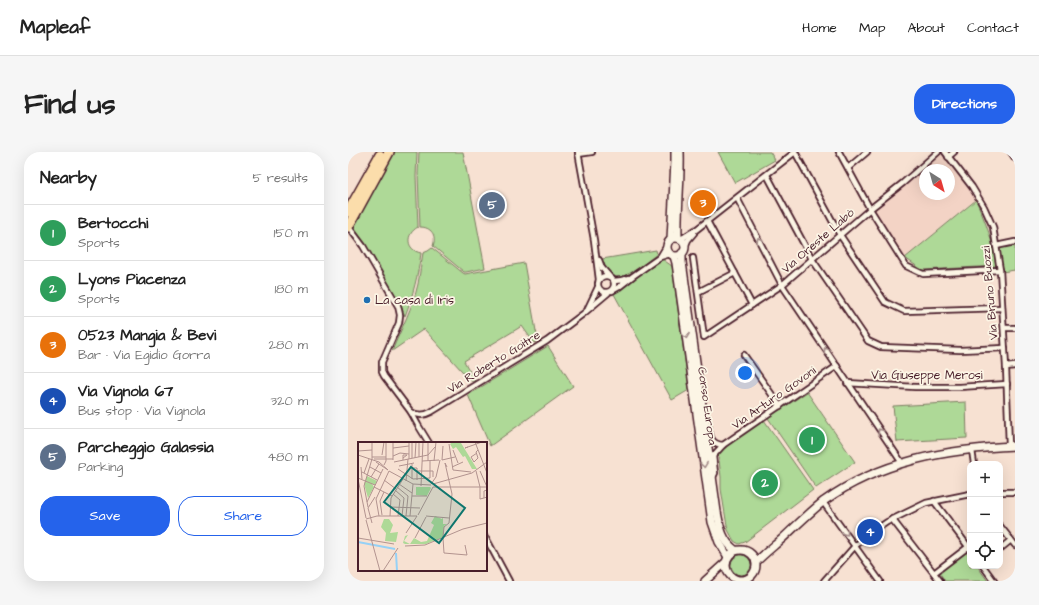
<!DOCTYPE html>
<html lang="en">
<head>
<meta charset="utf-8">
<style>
  :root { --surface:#fff; --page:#f6f6f6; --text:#222; --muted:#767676; --line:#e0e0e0; --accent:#2563eb }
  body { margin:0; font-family:"Architects Daughter",sans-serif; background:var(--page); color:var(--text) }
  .controls { position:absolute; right:12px; bottom:12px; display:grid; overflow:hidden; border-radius:8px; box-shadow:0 4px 16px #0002 }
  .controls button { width:36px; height:36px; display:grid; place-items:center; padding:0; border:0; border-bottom:1px solid var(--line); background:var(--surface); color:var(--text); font:20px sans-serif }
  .compass { position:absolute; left:571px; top:12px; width:36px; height:36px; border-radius:50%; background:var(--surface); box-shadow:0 4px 16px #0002; rotate:143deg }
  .you { position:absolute; left:397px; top:221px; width:14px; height:14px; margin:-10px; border:3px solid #fff; border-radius:50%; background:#1a73e8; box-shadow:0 0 0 6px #1a73e833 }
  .badge { display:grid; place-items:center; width:26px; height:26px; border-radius:50%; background:var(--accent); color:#fff; font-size:13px; font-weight:700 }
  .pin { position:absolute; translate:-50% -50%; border:2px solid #fff; box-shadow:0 1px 4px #0006 }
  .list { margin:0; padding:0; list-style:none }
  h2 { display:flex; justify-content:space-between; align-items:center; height:52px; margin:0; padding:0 16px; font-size:17px }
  h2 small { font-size:13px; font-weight:400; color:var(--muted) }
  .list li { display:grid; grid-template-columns:26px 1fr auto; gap:12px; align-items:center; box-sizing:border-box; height:56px; padding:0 16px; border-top:1px solid var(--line) }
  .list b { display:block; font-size:15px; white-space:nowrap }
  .list p { margin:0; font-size:13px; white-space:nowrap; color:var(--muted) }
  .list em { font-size:13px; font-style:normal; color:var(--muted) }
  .actions { display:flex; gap:8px; padding:12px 16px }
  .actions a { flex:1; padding:9px 0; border:1px solid var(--accent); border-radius:16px; text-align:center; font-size:14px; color:var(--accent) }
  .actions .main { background:var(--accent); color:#fff }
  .icon { flex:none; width:22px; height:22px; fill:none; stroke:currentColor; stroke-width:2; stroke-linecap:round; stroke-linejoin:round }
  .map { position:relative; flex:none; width:667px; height:429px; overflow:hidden; border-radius:16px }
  header { display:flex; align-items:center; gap:24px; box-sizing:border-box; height:56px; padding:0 20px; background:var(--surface); border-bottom:1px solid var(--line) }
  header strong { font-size:19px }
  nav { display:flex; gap:22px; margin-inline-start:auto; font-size:14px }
  .intro { display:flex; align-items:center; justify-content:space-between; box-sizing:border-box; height:96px; padding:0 24px }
  h1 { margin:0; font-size:28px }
  .button { padding:10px 18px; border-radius:16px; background:var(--accent); color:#fff; font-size:14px; font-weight:700 }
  main { display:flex; gap:24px; padding:0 24px }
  aside { flex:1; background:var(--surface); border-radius:16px; box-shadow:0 4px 16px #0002 }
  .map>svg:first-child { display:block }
  .built { fill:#f3d3c5; fill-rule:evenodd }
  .green { fill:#aed997; stroke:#7c7c61 }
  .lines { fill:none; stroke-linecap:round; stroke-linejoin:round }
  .street-casing { stroke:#4a1f2b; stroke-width:8 }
  .secondary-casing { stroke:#4a1f2b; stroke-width:10 }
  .highway-casing { stroke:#4a1f2b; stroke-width:12 }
  .street { stroke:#fcf5e5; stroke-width:4.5 }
  .secondary { stroke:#fcf5e5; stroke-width:7 }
  .highway { stroke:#fbddab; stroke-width:9 }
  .oneway { stroke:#a38a88 }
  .poi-dot { fill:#1f6fb2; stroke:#fcf5e5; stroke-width:1.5 }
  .labels { text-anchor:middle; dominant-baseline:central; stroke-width:3.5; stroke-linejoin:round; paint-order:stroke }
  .street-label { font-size:12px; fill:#4a1f2b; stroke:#fcf5e5 }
  .poi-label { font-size:12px; fill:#4a1f2b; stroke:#fcf5e5; text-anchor:start }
  .inset-river { fill:none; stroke:#96d1f6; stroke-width:2 }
  .inset-road { fill:none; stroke:#b2938f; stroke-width:1 }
  .view { fill:#0f766e; fill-opacity:0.15; stroke:#0f766e; stroke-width:2 }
  .inset-edge { fill:none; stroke:#4a1f2b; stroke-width:2 }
</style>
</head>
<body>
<header>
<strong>Mapleaf</strong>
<nav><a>Home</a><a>Map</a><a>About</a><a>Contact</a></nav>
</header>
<div class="intro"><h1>Find us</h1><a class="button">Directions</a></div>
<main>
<aside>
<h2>Nearby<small>5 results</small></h2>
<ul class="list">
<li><span class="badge" style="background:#2e9e5b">1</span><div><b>Bertocchi</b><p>Sports</p></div><em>150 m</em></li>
<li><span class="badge" style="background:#2e9e5b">2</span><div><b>Lyons Piacenza</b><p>Sports</p></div><em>180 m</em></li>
<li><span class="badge" style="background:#e8710a">3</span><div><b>0523 Mangia &amp; Bevi</b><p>Bar · Via Egidio Gorra</p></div><em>280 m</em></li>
<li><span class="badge" style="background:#1a4fb4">4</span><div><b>Via Vignola 67</b><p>Bus stop · Via Vignola</p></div><em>320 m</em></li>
<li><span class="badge" style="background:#5c6f8a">5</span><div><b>Parcheggio Galassia</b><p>Parking</p></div><em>480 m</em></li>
</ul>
<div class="actions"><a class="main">Save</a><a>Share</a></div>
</aside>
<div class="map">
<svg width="667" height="429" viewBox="0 0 667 429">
  <rect width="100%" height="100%" fill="#f7e1d2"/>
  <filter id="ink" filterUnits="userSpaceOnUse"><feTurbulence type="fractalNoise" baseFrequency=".025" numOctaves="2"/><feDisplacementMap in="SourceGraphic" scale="8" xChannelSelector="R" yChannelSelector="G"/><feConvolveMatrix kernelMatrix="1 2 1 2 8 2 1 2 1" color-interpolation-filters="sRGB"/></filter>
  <g filter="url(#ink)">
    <path class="built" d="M 593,1 L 625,43 L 628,48 L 557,106 L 526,59 ZM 577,18 L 601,18 L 601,42 L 577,42 Z"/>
    <g class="green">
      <path d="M 44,0 L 69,0 L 68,24 L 70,75 C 57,82 58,98 73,101 C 70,123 65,143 57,164 L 52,152 L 24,105 L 4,76 Z"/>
      <path d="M 71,0 L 115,0 L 137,116 L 118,120 L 116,120 L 85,94 C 89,83 83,75 72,75 L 70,22 Z"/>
      <path d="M 370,0 L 422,0 L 427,8 L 387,31 Z"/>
      <path d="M 628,48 C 637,69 646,91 648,114 L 574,118 L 557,106 Z"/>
      <path d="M 667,93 L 667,118 L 654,120 L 651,96 Z"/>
      <path d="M 84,96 L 115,121 L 117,122 L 176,111 L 188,179 L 191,188 L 186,191 L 174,174 L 116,209 L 127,229 L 123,229 L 76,177 L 44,199 C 53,177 65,155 70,132 C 72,122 73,111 75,101 L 80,99 Z"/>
      <path d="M 308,98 L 309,102 C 292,114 262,144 254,107 Z"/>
      <path d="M 314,107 L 324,114 L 341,238 L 324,248 L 266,142 Z"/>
      <path d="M 200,194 L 225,234 L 142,294 L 120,243 Z"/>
      <path d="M 459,240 L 507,310 L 468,336 L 420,266 Z"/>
      <path d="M 618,250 L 619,286 L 549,290 L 545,254 Z"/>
      <path d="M 416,268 L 465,338 L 397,390 L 391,392 L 386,389 L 380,378 L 378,368 L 373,337 L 373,325 L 370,300 Z"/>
      <path d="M 618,400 L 622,405 L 622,414 L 629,414 L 640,429 L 597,429 L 591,420 Z"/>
      <circle cx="393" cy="413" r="10"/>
    </g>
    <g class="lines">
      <defs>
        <g id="street">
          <path d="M 230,0 L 246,88 L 251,128"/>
          <path d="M 447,0 L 492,83 L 537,150 L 556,159 L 654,156"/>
          <path d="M 491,0 L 522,57 L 558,114 L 575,122 L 652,118"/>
          <path d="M 597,0 L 624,35 L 636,55 L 645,75 L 652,118 L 658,215 L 661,294"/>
          <path d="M 663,0 L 667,6"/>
          <path d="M 230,2 L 244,0"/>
          <path d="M 600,5 L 606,0"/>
          <path d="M 500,16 L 519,0"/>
          <path d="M 419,23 L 464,107 L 520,189 L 533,195 L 612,198 L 657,196"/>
          <path d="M 389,46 L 434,133 L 554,311"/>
          <path d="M 359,69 L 404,153"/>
          <path d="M 3,78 L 15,94 L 50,154 L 52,163 L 51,171 L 34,210 L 34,220 L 36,224 L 63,260 L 70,273 L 81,291"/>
          <path d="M 333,87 L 349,77 L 447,0"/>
          <path d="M 648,94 L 667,90"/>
          <path d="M 318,95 L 312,105 L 322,102"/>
          <path d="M 337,95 L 340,88 L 346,81"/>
          <path d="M 345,106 L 356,185 L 434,133 L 522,57 L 555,31 L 590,0"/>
          <path d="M 251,108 L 254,116 L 261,124"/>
          <circle cx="258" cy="132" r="8"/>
          <path d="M 266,129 L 275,128 L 280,126"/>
          <path d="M 264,139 L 271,135 L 285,124 L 312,105"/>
          <path d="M 350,140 L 387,121"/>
          <path d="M 240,156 L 250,135"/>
          <path d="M 656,176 L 667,176"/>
          <path d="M 396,203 L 432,254"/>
          <path d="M 658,215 L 667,214"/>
          <path d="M 499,231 L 567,235 L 611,235 L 659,232"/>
          <path d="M 63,260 C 70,264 76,264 83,260 L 199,189 L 235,162 L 260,141"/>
          <path d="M 357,262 C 363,273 357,292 375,293"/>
          <path d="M 624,298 L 626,312"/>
          <path d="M 364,327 L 367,321 L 365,304 L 375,293 L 489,214"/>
          <path d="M 652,340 L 667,340"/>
          <path d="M 586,349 L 622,397"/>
          <path d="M 475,350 L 532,429"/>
          <path d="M 544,367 L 592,429"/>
          <path d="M 652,374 L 667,393"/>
          <path d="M 138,386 L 161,429"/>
          <path d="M 652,397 L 663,388"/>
          <path d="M 635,414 L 646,429"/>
          <path d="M 586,421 L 620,395"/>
          <path d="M 476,429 L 507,394 L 523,381 L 539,370 L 578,351 L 622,342"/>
        </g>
        <g id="secondary">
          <circle cx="328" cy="95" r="9"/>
          <path d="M 330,86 C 329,57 333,29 332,0"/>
          <path d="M 323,87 L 327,9 L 327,0"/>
          <path d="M 334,101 L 334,110 L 369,360 C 372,375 374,389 387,398"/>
          <path d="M 326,104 L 328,111 L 364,370 L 371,390 L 380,405"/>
          <circle cx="393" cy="413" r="15"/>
          <path d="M 408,410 C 417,401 426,394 435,386 C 449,373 462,360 476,349 C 532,309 600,297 667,294"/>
          <path d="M 357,429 L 378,410"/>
        </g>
        <g id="highway">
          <path d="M 0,60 L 32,3"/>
          <path d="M 0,75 L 41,0"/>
        </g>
      </defs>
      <use href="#street" class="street-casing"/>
      <use href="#secondary" class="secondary-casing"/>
      <use href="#highway" class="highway-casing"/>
      <use href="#street" class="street"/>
      <use href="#secondary" class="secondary"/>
      <use href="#highway" class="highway"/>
    </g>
    <defs><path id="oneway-chevron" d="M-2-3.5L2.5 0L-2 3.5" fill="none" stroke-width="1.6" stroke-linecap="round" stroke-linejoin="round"/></defs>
    <g class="oneway">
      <use href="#oneway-chevron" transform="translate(411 88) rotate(-117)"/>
      <use href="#oneway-chevron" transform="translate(338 184) rotate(82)"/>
      <use href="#oneway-chevron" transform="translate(478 198) rotate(-124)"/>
      <use href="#oneway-chevron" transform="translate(532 279) rotate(-124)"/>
      <use href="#oneway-chevron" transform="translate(356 313) rotate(82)"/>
      <use href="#oneway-chevron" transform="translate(498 381) rotate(54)"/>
    </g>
  </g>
  <circle class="poi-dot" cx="19" cy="148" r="4"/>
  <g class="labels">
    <g class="street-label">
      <text transform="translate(470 89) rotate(-41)">Via Oreste Labò</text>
      <text transform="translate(642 141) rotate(-95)">Via Bruno Buozzi</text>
      <text transform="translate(146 210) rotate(-32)">Via Roberto Goitre</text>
      <text x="579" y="223">Via Giuseppe Merosi</text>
      <text transform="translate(426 246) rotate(-35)">Via Arturo Govoni</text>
      <text transform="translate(359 254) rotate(82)">Corso Europa</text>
    </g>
    <g class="poi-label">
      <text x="27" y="148">La casa di Iris</text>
    </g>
  </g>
  <g transform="translate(10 290)">
    <rect width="129" height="129" fill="#f7e1d2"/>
    <path d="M 95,0 L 103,1 L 119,27 L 114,27 L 107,14 L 105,15 L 98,5 L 95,7 L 92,2 ZM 9,34 L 19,39 L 17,43 L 14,42 L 16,45 L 10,56 L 6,42 ZM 58,45 L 72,45 L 73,46 L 69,54 L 58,53 ZM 77,74 L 84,77 L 85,75 L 85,82 L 89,82 L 86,84 L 85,95 L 68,102 L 47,102 L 45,101 L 47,94 L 50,93 L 46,99 L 52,102 L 56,96 L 63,100 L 69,99 L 76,83 L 73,81 ZM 26,77 L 31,77 L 35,83 L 32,91 L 40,90 L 38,100 L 27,99 L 28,91 L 23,85 Z" fill="#aed997"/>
    <path class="inset-river" d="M 0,100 L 37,107M 38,111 L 39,129"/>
    <path class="inset-road" d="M 51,0 L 51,17M 54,0 L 54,16M 70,0 L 70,19M 117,0 L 129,31M 91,2 L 95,28 L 113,30M 110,5 L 107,6 L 124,0M 35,6 L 51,4M 95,8 L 100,21M 0,9 L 14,8M 119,11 L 113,15 L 116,20 L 120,16 L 118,10 L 120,8M 0,13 L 21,20 L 30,28M 24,13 L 26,0M 35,14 L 42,11 L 51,12M 14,15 L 28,15M 61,15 L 61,0M 45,16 L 49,13 L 45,13 L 45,18M 57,16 L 58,0M 16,17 L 35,17M 35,18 L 35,0M 84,18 L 97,15M 84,18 L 85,4M 64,19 L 81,18M 76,19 L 78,0M 18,20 L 30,28M 36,20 L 70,13 L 77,5M 26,23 L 28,19 L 28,0M 41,24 L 56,21M 3,25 L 4,37M 12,25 L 23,31M 94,25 L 105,20M 54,26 L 59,26 L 59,38M 40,27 L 55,37 L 72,36M 59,29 L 75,29 L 75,35M 118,29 L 122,45 L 122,57 L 126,56M 122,29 L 129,45M 4,30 L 19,38M 6,31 L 11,17M 13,35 L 21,22M 0,36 L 17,43M 72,36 L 72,19M 0,37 L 8,76M 54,37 L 54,22M 26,38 L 38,47M 48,39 L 50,17M 41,42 L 54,51M 73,42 L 78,35 L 82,18M 75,42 L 114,31 L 129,20M 63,44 L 65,0M 16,45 L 34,54M 39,45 L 50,54 L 48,74M 75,45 L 129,45M 37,48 L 46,56 L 44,74M 129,48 L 126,49 L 126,56 L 129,55M 35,52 L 42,58 L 40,74M 54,54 L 69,54M 9,60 L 25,27M 10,65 L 6,44 L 14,17 L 14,0M 32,65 L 62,66M 10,66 L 17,55M 10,66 L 14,81M 24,73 L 22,59 L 26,50M 60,73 L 75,45M 21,74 L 18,57 L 31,29 L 55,42 L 73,43M 32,74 L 33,56 L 45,37M 52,74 L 55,42M 68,74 L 91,76M 8,77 L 19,74 L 59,74M 8,78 L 22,129M 48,91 L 59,74M 85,95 L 86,85 L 91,81 L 94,52 L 87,21 L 89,25M 0,96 L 36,102M 57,96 L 68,75M 85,96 L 86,111 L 109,113 L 107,103M 47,104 L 67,103 L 105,87 L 129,81M 25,129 L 40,106"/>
    <path class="view" d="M 53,25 L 107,66 L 81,101 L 26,60 Z"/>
    <rect width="129" height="129" class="inset-edge"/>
  </g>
</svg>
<div class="controls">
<button>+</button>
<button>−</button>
<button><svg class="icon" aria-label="locate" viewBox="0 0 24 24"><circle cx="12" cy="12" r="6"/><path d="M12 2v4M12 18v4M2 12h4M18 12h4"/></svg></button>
</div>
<svg class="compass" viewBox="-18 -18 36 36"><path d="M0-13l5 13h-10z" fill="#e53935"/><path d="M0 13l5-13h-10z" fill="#767676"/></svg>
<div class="you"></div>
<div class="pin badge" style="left:464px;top:288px;background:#2e9e5b">1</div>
<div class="pin badge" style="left:417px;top:331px;background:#2e9e5b">2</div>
<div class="pin badge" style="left:355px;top:51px;background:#e8710a">3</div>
<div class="pin badge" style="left:522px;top:380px;background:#1a4fb4">4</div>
<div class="pin badge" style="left:144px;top:53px;background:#5c6f8a">5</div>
</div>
</main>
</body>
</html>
